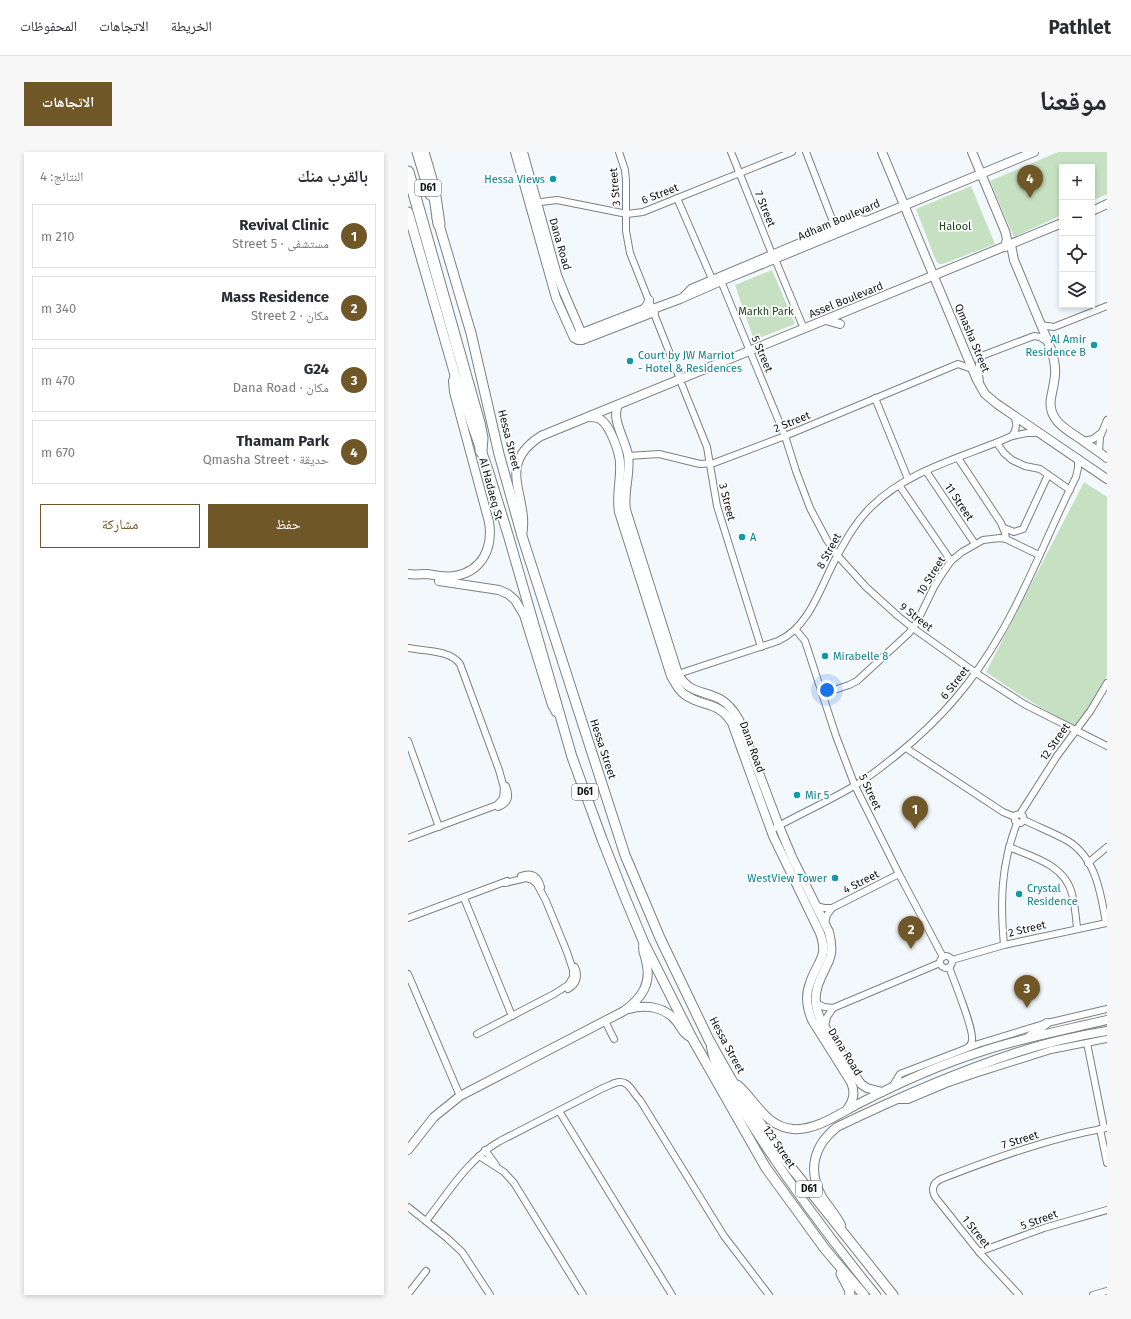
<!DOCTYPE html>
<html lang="ar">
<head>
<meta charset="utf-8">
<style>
  :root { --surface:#fff; --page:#f7f7f7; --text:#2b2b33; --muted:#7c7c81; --line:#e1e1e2; --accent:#705728 }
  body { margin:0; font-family:"Fira Sans","Noto Naskh Arabic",sans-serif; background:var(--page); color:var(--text); direction:rtl }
  .controls { position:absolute; right:12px; top:12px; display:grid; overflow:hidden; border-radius:0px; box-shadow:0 2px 6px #0003 }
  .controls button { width:36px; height:36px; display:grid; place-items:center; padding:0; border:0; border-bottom:1px solid var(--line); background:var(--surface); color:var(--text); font:20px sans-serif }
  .you { position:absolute; left:419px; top:538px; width:14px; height:14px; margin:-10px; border:3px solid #fff; border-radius:50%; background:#1a73e8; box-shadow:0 0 0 6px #1a73e833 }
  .badge { display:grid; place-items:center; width:26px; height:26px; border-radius:50%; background:var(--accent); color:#fff; font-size:13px; font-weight:700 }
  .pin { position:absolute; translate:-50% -33px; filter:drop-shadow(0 1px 2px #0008) }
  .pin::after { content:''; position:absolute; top:21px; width:14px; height:12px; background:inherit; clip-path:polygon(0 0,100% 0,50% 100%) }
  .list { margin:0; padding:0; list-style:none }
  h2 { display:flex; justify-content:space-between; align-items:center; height:52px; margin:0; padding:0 16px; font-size:17px }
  h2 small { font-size:13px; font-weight:400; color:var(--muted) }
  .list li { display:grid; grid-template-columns:26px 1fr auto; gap:12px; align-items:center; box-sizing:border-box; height:64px; margin:0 8px 8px; padding:0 8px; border:1px solid var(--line); border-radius:0px }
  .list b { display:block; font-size:15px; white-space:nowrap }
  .list p { margin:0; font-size:13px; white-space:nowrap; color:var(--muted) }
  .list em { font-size:13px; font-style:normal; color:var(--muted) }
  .actions { display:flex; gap:8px; padding:12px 16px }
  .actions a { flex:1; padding:9px 0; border:1px solid var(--accent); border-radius:0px; text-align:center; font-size:14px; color:var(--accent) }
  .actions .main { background:var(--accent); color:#fff }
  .icon { flex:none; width:22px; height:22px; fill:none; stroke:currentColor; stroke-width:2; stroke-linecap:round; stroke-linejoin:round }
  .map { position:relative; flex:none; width:699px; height:1143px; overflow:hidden; direction:ltr; border-radius:0px }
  header { display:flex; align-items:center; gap:24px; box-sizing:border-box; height:56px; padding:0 20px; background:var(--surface); border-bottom:1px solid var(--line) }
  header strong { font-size:19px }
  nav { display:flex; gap:22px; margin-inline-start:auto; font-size:14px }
  .intro { display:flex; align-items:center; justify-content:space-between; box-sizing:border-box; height:96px; padding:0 24px }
  h1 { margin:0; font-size:28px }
  .button { padding:10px 18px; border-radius:0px; background:var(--accent); color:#fff; font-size:14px; font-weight:700 }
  main { display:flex; gap:24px; padding:0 24px }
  aside { flex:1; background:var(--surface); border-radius:0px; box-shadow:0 2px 6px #0003 }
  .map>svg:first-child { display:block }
  .green { fill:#c5e1c2 }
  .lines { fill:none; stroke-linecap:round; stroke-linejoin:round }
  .street-casing { stroke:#7c8083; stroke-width:8 }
  .secondary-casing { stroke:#7c8083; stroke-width:10 }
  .primary-casing { stroke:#7c8083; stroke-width:11 }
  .highway-casing { stroke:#7c8083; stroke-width:13 }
  .street { stroke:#fff; stroke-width:6 }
  .secondary { stroke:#fff; stroke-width:8 }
  .primary { stroke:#fff; stroke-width:9 }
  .highway { stroke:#fff; stroke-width:11 }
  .culture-dot { fill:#0f9aa8; stroke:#fff; stroke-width:1.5 }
  .labels { text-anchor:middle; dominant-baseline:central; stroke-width:3.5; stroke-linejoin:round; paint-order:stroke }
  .shield { fill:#fff; stroke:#585a5a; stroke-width:1 }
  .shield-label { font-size:10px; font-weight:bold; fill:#111314 }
  .culture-label { font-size:11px; fill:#0d838f; stroke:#fff; text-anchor:start }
  .street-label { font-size:11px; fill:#111314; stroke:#fff }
  .park-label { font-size:11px; fill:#1a4417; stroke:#fff }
</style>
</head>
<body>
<header>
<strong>Pathlet</strong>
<nav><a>الخريطة</a><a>الاتجاهات</a><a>المحفوظات</a></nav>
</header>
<div class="intro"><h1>موقعنا</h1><a class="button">الاتجاهات</a></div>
<main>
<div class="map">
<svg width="699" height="1143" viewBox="0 0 699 1143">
  <rect width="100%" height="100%" fill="#f3f8fc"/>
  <g class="green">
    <path d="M 650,0 L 699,0 L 699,42 L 684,49 L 684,15 L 654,15 L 654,63 L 606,85 L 582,29 Z"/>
    <path d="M 563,34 L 587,92 L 535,112 L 531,112 L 528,109 L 508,57 Z"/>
    <path d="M 364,118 L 387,172 L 346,188 L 327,133 Z"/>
    <path d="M 676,330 L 699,345 L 699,523 L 694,535 L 670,575 C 637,559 608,541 578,520 Z"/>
  </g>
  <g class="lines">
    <defs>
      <g id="street">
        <path d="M 211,0 L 217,18 L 218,28 L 218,79 L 222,101 L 272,227"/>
        <path d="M 323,0 L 364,102"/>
        <path d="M 398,0 L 427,75"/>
        <path d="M 269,46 L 304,127"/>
        <path d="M 125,51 L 149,48 L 219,62 L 235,60 L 384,0"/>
        <path d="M 367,107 L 396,177"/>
        <path d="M 313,129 L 377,284 L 388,319 L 402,356 L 419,388 L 429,403 L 458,435 L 490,464 L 505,476 L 568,521 L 616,552 L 699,594"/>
        <path d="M 272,147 L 283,136 L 444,68 L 452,67 L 459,68"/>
        <path d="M 633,173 L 646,175 L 699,154"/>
        <path d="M 572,231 C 571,221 568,211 576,203 L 626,184 L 632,185 L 641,191"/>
        <path d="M 274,233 L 299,295 L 309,354 L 353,495"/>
        <path d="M 467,246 L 500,327"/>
        <path d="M 604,284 C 609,277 610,271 605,263"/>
        <path d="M 675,289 L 685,287 L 693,281"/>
        <path d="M 589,291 L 596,301 L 604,308 L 617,314 L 632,317 L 662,338"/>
        <path d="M 691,300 L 692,285 L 699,268"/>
        <path d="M 220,304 L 251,302 L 292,312 L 306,311 L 377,284 L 550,212 L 564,217"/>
        <path d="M 550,306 L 593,371 L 597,381 L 598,387"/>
        <path d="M 518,319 L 567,392"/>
        <path d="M 491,333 L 543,409"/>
        <path d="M 596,376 L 606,380 L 615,377 L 640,323"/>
        <path d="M 388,478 L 397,489 L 428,584 L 447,634 L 491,722 L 535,805"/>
        <path d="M 0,496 C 16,499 42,498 52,512 L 91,618 L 96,636 L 95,646 L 89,653 L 0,686"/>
        <path d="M 267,523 L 370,489 C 402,475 413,433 429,404 C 439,386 449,368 464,354 C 502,317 557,305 604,284 L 619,281 L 631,281"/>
        <path d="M 414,542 L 441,533 L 449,529 L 501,481 L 509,470 L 526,435 L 534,422 L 543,409 L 554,400 L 575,388 L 592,386 L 598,387 L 631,403"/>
        <path d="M 0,589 L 31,675"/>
        <path d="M 498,596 L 595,660 L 607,665 L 608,663 L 612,662 L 615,664 L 616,668 L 613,671 L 607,669 L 607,665"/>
        <path d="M 90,655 C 101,651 102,644 98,634"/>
        <path d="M 612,662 L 649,604 L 683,558 L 699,531"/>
        <path d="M 616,668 C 630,675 646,681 660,689 C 688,706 693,742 698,771"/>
        <path d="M 363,678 C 390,663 419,650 446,634 C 462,625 476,613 490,602 C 534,566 565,530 593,481 C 622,431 642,376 668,325 L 670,316 L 670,306"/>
        <path d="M 601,695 C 625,705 657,713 664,742 C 667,753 668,765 669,776"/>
        <path d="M 680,711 L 699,695"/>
        <path d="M 113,724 C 124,720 130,724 133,735"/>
        <path d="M 56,746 L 104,864"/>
        <path d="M 408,754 L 416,756 L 424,756"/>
        <path d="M 0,766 L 99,729"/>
        <path d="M 417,771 L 419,763 L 424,756 L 491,722"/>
        <path d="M 596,793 C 592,749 593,713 609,671"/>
        <circle cx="538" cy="810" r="6"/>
        <path d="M 544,808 L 596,793 L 699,771"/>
        <path d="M 541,815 C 546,829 566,877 564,888 C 564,892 562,894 559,896"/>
        <path d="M 0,822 L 52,944"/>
        <path d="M 160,837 C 169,832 171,824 167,815"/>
        <path d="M 408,851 L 416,855 L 425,856"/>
        <path d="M 197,869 L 206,887"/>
        <path d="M 417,875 L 419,865 L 425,856 L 532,811"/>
        <path d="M 69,882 L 146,842 L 160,833 L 165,825 L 165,818 L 159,800 L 138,749 L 129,732 L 124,728 L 118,726 L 97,731"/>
        <path d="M 679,891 L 696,976"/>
        <path d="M 484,935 L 492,922 L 570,892 L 639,871 L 699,857"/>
        <path d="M 489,948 L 500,948 L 538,932 L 567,922 L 643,898 L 699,887"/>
        <path d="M 151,959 L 264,1143"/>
        <path d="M 692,977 L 699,1011"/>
        <path d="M 77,998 L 88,1013"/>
        <path d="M 71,1004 L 96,1020 L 106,1031 L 175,1143"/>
        <path d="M 0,1055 L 39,1086 L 54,1100 L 82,1143"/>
        <path d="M 18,1069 C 40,1041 60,1007 92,989 L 195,936 C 199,935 203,932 207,931 C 221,926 224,941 232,948 L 316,1084 L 361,1143"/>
        <path d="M 571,1100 L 636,1076 L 699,1058"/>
        <path d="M 0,1142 L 18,1119"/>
        <path d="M 611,1143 L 571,1100 L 528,1046 C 523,1039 524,1031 533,1027 C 587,1006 642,986 699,976"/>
        <path d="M 685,1143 L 699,1139"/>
      </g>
      <g id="secondary">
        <path d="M 107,0 L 148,146 L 166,186 L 170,188 L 174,188 L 246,160"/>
        <path d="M 115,0 L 149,123 L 157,143 L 176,187"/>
        <path d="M 474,0 L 569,228 L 577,242 L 589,252 L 699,327"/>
        <path d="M 564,0 L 597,79 L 599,87 L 597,95"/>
        <path d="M 684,59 L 699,52"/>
        <path d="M 603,93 L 606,108 L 643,197 C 650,219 647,225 643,246 C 639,268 659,278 674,288 C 682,294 691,300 699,306"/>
        <path d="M 245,157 L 272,147 L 313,129 L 626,0"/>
        <path d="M 418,168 L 432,172"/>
        <path d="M 169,183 L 236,157 L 240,152 L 241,148"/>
        <path d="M 210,253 C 203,267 217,287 220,303 C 223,321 215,339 218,358 L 270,522 C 281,542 295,538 312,547 C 321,552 326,559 331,568 L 371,674 L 384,705 L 421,780 C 428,808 418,810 410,833 C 407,842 407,852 410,861 C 414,873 423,884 430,895 C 438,908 445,920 453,932 L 459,936 L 474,940"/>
        <path d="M 180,265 C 184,265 188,265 192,267 C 202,273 212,301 212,312 C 213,329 208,343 211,360 L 263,524 C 267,531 270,538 276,542 C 294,556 310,548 324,571 L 365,684 L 412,781 C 421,806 409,809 402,831 C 397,843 399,856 404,868 L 443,930 C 447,940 446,947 440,956"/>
        <path d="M 114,384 C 122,344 86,314 133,284 L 654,71"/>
        <path d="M 0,422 C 6,423 12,422 19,422 C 28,423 37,426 47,424 C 75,419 85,395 81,370 L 46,240 L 45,229 L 47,223"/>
        <path d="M 31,429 L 91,438 L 100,442 L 107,448 L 116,463 L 144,553 L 148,560 L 152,562"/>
        <path d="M 221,857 C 238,852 258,855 269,870 C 274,877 276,883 284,886"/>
        <path d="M 621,885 L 639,871"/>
        <path d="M 303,895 C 308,923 327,947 342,970 C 380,1030 423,1088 468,1143"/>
        <path d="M 330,933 C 348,949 358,975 385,977 C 408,979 432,961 452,951 C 491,931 531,913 572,900 C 613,886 657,878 699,868"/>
        <path d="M 0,998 L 26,965 L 52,944 L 216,859 C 234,846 244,831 238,809 C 237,802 233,798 236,791"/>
        <path d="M 433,1073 C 428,1063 420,1054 414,1045 C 399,1018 406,993 429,975 C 487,947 546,921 607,901 C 637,891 668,884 699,879"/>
      </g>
      <g id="primary">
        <path d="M 9,0 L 22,43"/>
        <path d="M 0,60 L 47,223 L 81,321 L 101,386 L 164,605 L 194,687 L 216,743 L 236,791 L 284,886 L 358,1016 L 417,1097 L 456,1143"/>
        <path d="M 29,66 L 63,181 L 91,302 L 114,384 L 217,703 L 252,786 L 301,888 L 323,927 L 374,1004 L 485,1143"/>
        <path d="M 433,1122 L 441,1137 L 442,1143"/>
      </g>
      <g id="highway">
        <path d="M 15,0 L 26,38 L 31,72"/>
        <path d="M 0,20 L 71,271 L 74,286 L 73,299"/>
      </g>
    </defs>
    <use href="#street" class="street-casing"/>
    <use href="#secondary" class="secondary-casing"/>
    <use href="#primary" class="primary-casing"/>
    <use href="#highway" class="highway-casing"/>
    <use href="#street" class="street"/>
    <use href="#secondary" class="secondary"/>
    <use href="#primary" class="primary"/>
    <use href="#highway" class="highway"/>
  </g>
  <g class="culture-dot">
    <circle cx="145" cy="27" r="4"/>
    <circle cx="686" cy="193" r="4"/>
    <circle cx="222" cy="209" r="4"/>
    <circle cx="334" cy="385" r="4"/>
    <circle cx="417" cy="504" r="4"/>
    <circle cx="389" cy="643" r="4"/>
    <circle cx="427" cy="726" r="4"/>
    <circle cx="611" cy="742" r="4"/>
  </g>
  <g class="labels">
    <g class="shield">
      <rect x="7" y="28" width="26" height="16" rx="3"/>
      <rect x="164" y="632" width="26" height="16" rx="3"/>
      <rect x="388" y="1029" width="26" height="16" rx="3"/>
    </g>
    <g class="shield-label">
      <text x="20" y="36">D61</text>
      <text x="177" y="640">D61</text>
      <text x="401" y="1037">D61</text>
    </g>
    <g class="culture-label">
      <text x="137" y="27" text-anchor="end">Hessa Views</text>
      <text x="678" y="187" text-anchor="end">Al Amir<tspan x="678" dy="13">Residence B</tspan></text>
      <text x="230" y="203">Court by JW Marriot<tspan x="230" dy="13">- Hotel &amp; Residences</tspan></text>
      <text x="342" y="385">A</text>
      <text x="425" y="504">Mirabelle 8</text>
      <text x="397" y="643">Mir 5</text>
      <text x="419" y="726" text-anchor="end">WestView Tower</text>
      <text x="619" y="736">Crystal<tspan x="619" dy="13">Residence</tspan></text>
    </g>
    <g class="street-label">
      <text transform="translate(207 35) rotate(-95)">3 Street</text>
      <text transform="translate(252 42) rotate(-21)">6 Street</text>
      <text transform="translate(357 57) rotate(68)">7 Street</text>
      <text transform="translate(431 68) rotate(-23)">Adham Boulevard</text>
      <text transform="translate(152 92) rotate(74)">Dana Road</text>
      <text transform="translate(438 148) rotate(-22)">Assel Boulevard</text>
      <text transform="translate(564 186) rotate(67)">Qmasha Street</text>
      <text transform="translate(354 202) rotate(67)">5 Street</text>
      <text transform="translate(384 270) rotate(-22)">2 Street</text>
      <text transform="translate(101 288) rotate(76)">Hessa Street</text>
      <text transform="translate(83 337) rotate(75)">Al Hadaeq St</text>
      <text transform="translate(319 350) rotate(76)">3 Street</text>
      <text transform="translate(551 350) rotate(56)">11 Street</text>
      <text transform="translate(421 399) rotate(-61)">8 Street</text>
      <text transform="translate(523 424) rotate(-58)">10 Street</text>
      <text transform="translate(508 465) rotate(38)">9 Street</text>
      <text transform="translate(547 531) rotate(-52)">6 Street</text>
      <text transform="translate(647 590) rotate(-55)">12 Street</text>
      <text transform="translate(344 595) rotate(70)">Dana Road</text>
      <text transform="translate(195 597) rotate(72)">Hessa Street</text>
      <text transform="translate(462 640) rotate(65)">5 Street</text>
      <text transform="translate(453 730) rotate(-27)">4 Street</text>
      <text transform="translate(619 777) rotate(-13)">2 Street</text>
      <text transform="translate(319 893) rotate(62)">Hessa Street</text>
      <text transform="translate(437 900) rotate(58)">Dana Road</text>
      <text transform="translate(612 988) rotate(-17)">7 Street</text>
      <text transform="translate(371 995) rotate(56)">123 Street</text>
      <text transform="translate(631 1068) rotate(-20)">5 Street</text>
      <text transform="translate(568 1080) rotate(51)">1 Street</text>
    </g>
    <g class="park-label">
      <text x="547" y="74">Halool</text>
      <text x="358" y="159">Markh Park</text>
    </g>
  </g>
</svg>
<div class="controls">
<button>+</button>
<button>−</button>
<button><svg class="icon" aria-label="locate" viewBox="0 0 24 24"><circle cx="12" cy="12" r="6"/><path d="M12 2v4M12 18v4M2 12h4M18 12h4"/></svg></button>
<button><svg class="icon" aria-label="layers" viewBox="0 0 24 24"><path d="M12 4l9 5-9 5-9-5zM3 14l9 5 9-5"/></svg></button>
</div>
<div class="you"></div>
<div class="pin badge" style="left:507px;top:677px">1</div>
<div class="pin badge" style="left:503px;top:797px">2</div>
<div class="pin badge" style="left:619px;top:856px">3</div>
<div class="pin badge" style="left:622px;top:46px">4</div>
</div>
<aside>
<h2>بالقرب منك<small>النتائج: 4</small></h2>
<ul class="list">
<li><span class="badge">1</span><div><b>Revival Clinic</b><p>مستشفى · 5 Street</p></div><em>210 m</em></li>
<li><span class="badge">2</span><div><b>Mass Residence</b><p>مكان · 2 Street</p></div><em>340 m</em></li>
<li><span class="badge">3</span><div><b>G24</b><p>مكان · Dana Road</p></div><em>470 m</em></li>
<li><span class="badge">4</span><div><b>Thamam Park</b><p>حديقة · Qmasha Street</p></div><em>670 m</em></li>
</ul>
<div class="actions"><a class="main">حفظ</a><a>مشاركة</a></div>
</aside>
</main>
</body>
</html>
